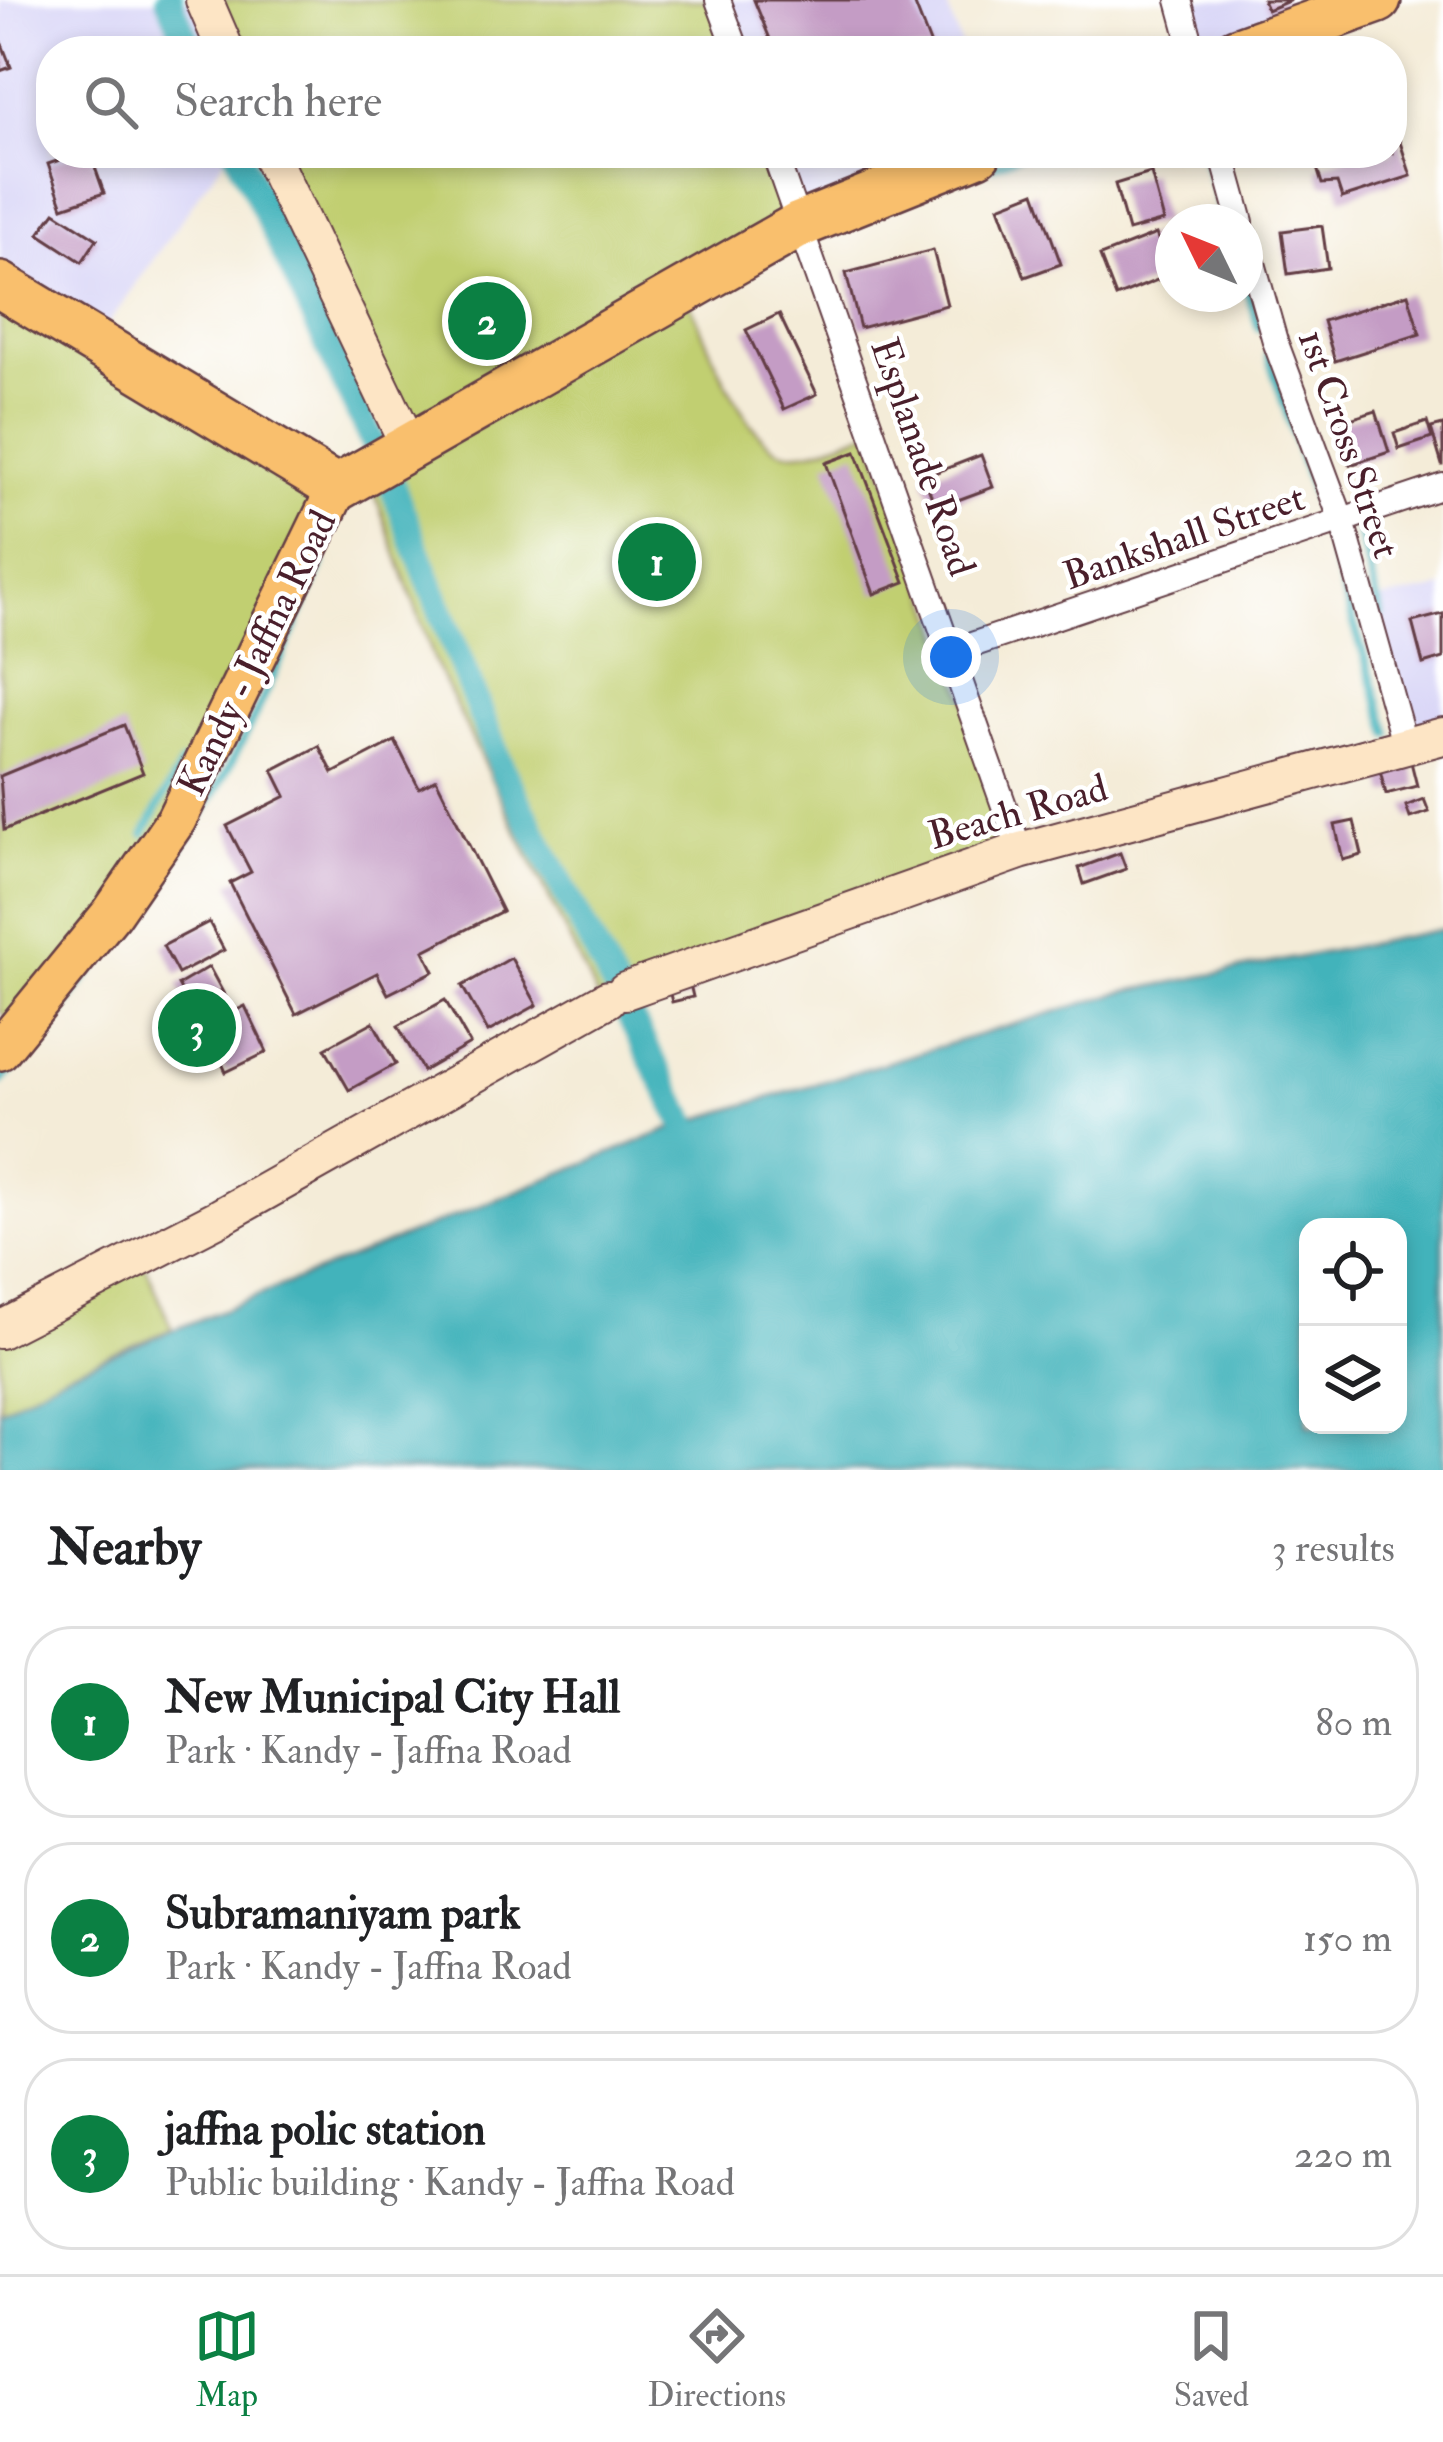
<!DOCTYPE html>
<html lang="en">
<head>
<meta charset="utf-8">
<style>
  :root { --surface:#fff; --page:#f6f6f6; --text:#202124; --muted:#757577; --line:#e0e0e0; --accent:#0b8043 }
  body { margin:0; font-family:"IM FELL Double Pica",serif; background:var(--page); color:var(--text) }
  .controls { position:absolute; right:36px; bottom:36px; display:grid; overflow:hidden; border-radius:24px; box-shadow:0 6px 18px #0003 }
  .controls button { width:108px; height:108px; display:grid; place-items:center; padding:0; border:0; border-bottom:3px solid var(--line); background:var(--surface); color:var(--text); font:60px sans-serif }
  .compass { position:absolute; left:1155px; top:204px; width:108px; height:108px; border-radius:50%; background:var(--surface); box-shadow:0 6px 18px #0003; rotate:313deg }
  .you { position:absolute; left:951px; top:657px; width:42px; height:42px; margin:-30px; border:9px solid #fff; border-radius:50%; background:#1a73e8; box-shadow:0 0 0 18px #1a73e833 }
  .badge { display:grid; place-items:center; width:78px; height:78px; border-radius:50%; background:var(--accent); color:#fff; font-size:39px; font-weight:700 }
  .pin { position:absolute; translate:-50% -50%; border:6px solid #fff; box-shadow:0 3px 12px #0006 }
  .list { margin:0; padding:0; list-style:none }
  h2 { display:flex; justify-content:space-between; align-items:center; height:156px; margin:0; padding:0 48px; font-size:51px }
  h2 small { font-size:39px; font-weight:400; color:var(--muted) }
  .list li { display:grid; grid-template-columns:78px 1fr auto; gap:36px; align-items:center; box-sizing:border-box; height:192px; margin:0 24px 24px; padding:0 24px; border:3px solid var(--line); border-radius:48px }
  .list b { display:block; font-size:45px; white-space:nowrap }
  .list p { margin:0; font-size:39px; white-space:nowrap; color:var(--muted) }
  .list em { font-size:39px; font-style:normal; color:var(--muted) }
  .icon { flex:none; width:66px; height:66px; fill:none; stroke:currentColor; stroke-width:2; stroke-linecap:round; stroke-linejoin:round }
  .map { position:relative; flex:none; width:1443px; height:1470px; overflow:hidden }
  .search { position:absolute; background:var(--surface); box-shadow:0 6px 18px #0003; left:36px; right:36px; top:36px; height:132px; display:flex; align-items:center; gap:30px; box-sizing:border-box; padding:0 42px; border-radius:48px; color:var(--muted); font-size:45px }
  .sheet { height:804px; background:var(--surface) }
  nav { display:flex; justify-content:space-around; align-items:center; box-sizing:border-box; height:168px; border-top:3px solid var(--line); background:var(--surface); font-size:33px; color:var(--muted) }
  nav a { display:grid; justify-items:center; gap:6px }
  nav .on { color:var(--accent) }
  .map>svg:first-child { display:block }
  .built { fill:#d9d6f7 }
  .green { fill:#c1cf71; stroke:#86774e; stroke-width:3 }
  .water { fill:#43b3bb; stroke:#466973; stroke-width:3; fill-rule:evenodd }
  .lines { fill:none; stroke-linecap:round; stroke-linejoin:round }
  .stream { stroke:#43b3bb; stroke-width:8 }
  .canal { stroke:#43b3bb; stroke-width:27 }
  .building { fill:#c49cc5 }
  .street-casing { stroke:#643e45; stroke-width:28 }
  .secondary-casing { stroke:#643e45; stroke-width:40 }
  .primary-casing { stroke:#643e45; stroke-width:44 }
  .highway-casing { stroke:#643e45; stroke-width:50 }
  .street { stroke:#fff; stroke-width:24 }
  .secondary { stroke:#fde5c5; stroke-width:36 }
  .primary { stroke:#f9bf6d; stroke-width:39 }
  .highway { stroke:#f9bf6d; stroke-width:45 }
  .labels { text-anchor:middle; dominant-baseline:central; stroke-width:9; stroke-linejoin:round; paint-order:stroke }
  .street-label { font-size:39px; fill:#4a1f2b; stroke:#fff }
</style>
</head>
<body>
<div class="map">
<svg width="1443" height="1470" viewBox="0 0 1443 1470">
  <rect width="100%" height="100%" fill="#fff"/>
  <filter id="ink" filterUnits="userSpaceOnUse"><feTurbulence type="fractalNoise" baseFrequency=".00833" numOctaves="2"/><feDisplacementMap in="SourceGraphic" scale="24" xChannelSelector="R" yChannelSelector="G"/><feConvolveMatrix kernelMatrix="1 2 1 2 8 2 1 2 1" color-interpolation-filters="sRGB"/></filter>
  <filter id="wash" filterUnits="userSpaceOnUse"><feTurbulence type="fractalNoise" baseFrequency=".004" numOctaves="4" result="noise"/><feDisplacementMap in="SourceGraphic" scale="48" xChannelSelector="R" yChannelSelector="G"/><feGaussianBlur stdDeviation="2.7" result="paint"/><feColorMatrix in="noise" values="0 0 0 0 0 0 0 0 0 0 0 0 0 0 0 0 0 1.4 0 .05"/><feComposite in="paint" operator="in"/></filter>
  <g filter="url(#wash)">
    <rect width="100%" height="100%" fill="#f4ecd8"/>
    <g class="built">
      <path d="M 0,0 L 204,0 L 226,51 L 51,51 L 51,153 L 228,153 L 94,344 L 0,285 Z"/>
      <path d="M 718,0 L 945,0 L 963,51 L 737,51 Z"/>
      <path d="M 1179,0 L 1290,0 L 1300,28 L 1284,51 L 1193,51 Z"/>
      <path d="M 774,153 L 978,153 L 799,225 Z"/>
      <path d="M 1443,588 L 1443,736 L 1405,746 L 1365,602 Z"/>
    </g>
    <g class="green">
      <path d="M 204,0 L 718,0 L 737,51 L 226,51 Z"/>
      <path d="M 269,153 L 774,153 L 799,225 L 683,287 C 700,325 740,431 778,449 C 803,461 844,439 869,431 L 1020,851 L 600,1003 L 437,667 L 367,472 L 408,447 Z"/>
      <path d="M 0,285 L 337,488 L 176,820 L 20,1028 L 0,1011 Z"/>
      <path d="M 142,1257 L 172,1329 L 67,1373 L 0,1410 L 0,1330 Z"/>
    </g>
    <path class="water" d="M 1443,929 L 1443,1470 L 0,1470 L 0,1410 L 67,1373 L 685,1123 L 1118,993 ZM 1308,1227 L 1398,1227 L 1398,1425 L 1308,1425 Z"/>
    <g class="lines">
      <g class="stream">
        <path d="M 1203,153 L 1225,222"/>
        <path d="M 992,166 L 1024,153"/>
        <path d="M 1245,284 L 1259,328"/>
        <path d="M 1268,354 L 1389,734"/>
        <path d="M 1366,524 L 1358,527 L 1381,615"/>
        <path d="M 144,834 L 182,763"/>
        <path d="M 163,873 C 231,780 279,667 323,561"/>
        <path d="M 0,1082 L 41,1038 L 101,957"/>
      </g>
      <g class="canal">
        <path d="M 169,0 L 192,51"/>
        <path d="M 238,153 L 388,475 L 504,774 L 685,1123"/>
      </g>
    </g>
    <g id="blocks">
      <g class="building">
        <path d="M 754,0 L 913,0 L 933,51 L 775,51 Z"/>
        <path d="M 1263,0 L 1291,0 L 1267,10 Z"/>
        <path d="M 0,39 L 11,67 L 0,71 Z"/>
        <path d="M 1398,136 L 1411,176 L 1342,198 L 1337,183 L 1322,184 L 1317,168 L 1357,153 L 1392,153 L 1392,138 Z"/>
        <path d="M 80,153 L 90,153 L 104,193 L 63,207 L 48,164 Z"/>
        <path d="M 1151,173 L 1164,221 L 1128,231 L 1115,184 Z"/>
        <path d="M 1035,192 L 1061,264 L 1025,277 L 999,206 Z"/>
        <path d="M 55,212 L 97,239 L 82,262 L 39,234 Z"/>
        <path d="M 1322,226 L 1328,268 L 1288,274 L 1282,231 Z"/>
        <path d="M 1156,234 L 1172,274 L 1116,297 L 1100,256 Z"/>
        <path d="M 933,250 L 947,305 L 860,328 L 846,273 Z"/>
        <path d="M 1408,294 L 1420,334 L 1335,361 L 1323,321 Z"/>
        <path d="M 779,314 L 817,394 L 784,409 L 746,330 Z"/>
        <path d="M 1376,411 L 1389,452 L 1350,465 L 1337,423 Z"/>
        <path d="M 1427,422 L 1432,438 L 1399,449 L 1394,433 Z"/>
        <path d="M 1443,425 L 1443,465 L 1442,465 L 1431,428 Z"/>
        <path d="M 856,452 L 905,582 L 874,594 L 826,463 Z"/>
        <path d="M 981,455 L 993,487 L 936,508 L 924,477 Z"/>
        <path d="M 1443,614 L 1443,658 L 1423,664 L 1412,622 Z"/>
        <path d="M 124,725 L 143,773 L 4,830 L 0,776 Z"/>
        <path d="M 395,741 L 419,788 L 436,779 L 502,911 L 424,951 L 434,971 L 388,994 L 377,973 L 296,1014 L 230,883 L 251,872 L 227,826 L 286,796 L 273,770 L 319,746 L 333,773 Z"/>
        <path d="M 1411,762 L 1417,786 L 1386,794 L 1380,770 Z"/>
        <path d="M 1424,799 L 1429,812 L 1410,818 L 1406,806 Z"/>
        <path d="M 1354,821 L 1362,855 L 1343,860 L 1335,825 Z"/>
        <path d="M 1120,853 L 1126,869 L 1084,884 L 1079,868 Z"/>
        <path d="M 209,922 L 224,950 L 178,974 L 163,946 Z"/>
        <path d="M 511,958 L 537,1005 L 488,1032 L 462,986 Z"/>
        <path d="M 209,967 L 227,1000 L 196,1018 L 178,985 Z"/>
        <path d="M 689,980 L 693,997 L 672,1002 L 668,986 Z"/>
        <path d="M 445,1000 L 470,1044 L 423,1071 L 398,1026 Z"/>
        <path d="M 245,1006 L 267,1052 L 226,1072 L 205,1026 Z"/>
        <path d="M 373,1022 L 396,1064 L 349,1090 L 325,1048 Z"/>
      </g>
    </g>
  </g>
  <g filter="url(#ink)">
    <use href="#blocks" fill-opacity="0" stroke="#643e45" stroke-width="3"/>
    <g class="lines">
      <defs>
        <g id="street">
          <path d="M 718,0 L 737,51"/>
          <path d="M 1179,0 L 1193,51"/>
          <path d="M 774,153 L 1020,851"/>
          <path d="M 1222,153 L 1241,222"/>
          <path d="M 1245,235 L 1275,341 L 1342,521 L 1405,746"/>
          <path d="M 948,653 L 1443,486"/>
        </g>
        <g id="secondary">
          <path d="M 204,0 L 226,51"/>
          <path d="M 269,153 L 409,446"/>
          <path d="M 625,991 L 1020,851 L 1443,736"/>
          <path d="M 0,1330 L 220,1217 L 608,999"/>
        </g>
        <path id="primary" d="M 0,1050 L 111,914 L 176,820 L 337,488"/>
        <g id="highway">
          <path d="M 1236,51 L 1378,0"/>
          <path d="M 0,285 L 337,488 L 799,225 L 978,153"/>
        </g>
      </defs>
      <use href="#street" class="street-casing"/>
      <use href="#secondary" class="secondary-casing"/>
      <use href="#primary" class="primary-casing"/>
      <use href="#highway" class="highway-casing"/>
      <use href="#street" class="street"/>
      <use href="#secondary" class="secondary"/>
      <use href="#primary" class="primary"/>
      <use href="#highway" class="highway"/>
    </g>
  </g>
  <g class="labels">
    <g class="street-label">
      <text transform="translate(1349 444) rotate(71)">1st Cross Street</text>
      <text transform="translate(923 457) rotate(71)">Esplanade Road</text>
      <text transform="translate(1184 537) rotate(-19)">Bankshall Street</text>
      <text transform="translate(257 653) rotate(-64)">Kandy - Jaffna Road</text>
      <text transform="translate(1018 812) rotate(-16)">Beach Road</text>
    </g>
  </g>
</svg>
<div class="controls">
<button><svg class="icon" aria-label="locate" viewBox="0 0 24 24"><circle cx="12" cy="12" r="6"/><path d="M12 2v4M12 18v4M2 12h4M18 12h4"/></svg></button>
<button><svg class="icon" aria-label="layers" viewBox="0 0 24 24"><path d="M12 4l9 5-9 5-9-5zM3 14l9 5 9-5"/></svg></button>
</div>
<svg class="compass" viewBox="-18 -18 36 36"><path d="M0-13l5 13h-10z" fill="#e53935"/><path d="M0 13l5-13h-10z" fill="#757577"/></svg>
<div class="you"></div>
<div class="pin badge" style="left:657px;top:562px">1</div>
<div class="pin badge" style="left:487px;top:321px">2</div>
<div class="pin badge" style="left:197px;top:1028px">3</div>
<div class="search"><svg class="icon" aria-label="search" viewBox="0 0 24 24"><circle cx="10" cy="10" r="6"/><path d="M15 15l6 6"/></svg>Search here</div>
</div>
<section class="sheet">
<h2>Nearby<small>3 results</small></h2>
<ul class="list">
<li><span class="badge">1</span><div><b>New Municipal City Hall</b><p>Park · Kandy - Jaffna Road</p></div><em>80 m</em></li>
<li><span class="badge">2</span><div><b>Subramaniyam park</b><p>Park · Kandy - Jaffna Road</p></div><em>150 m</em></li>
<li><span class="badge">3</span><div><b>jaffna polic station</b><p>Public building · Kandy - Jaffna Road</p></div><em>220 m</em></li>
</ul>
</section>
<nav>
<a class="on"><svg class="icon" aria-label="map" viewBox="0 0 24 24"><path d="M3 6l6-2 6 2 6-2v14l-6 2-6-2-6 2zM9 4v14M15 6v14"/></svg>Map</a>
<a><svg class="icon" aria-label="directions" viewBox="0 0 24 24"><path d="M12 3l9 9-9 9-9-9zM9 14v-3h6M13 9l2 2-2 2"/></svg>Directions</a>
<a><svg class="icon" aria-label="saved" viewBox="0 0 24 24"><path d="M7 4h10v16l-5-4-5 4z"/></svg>Saved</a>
</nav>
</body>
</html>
